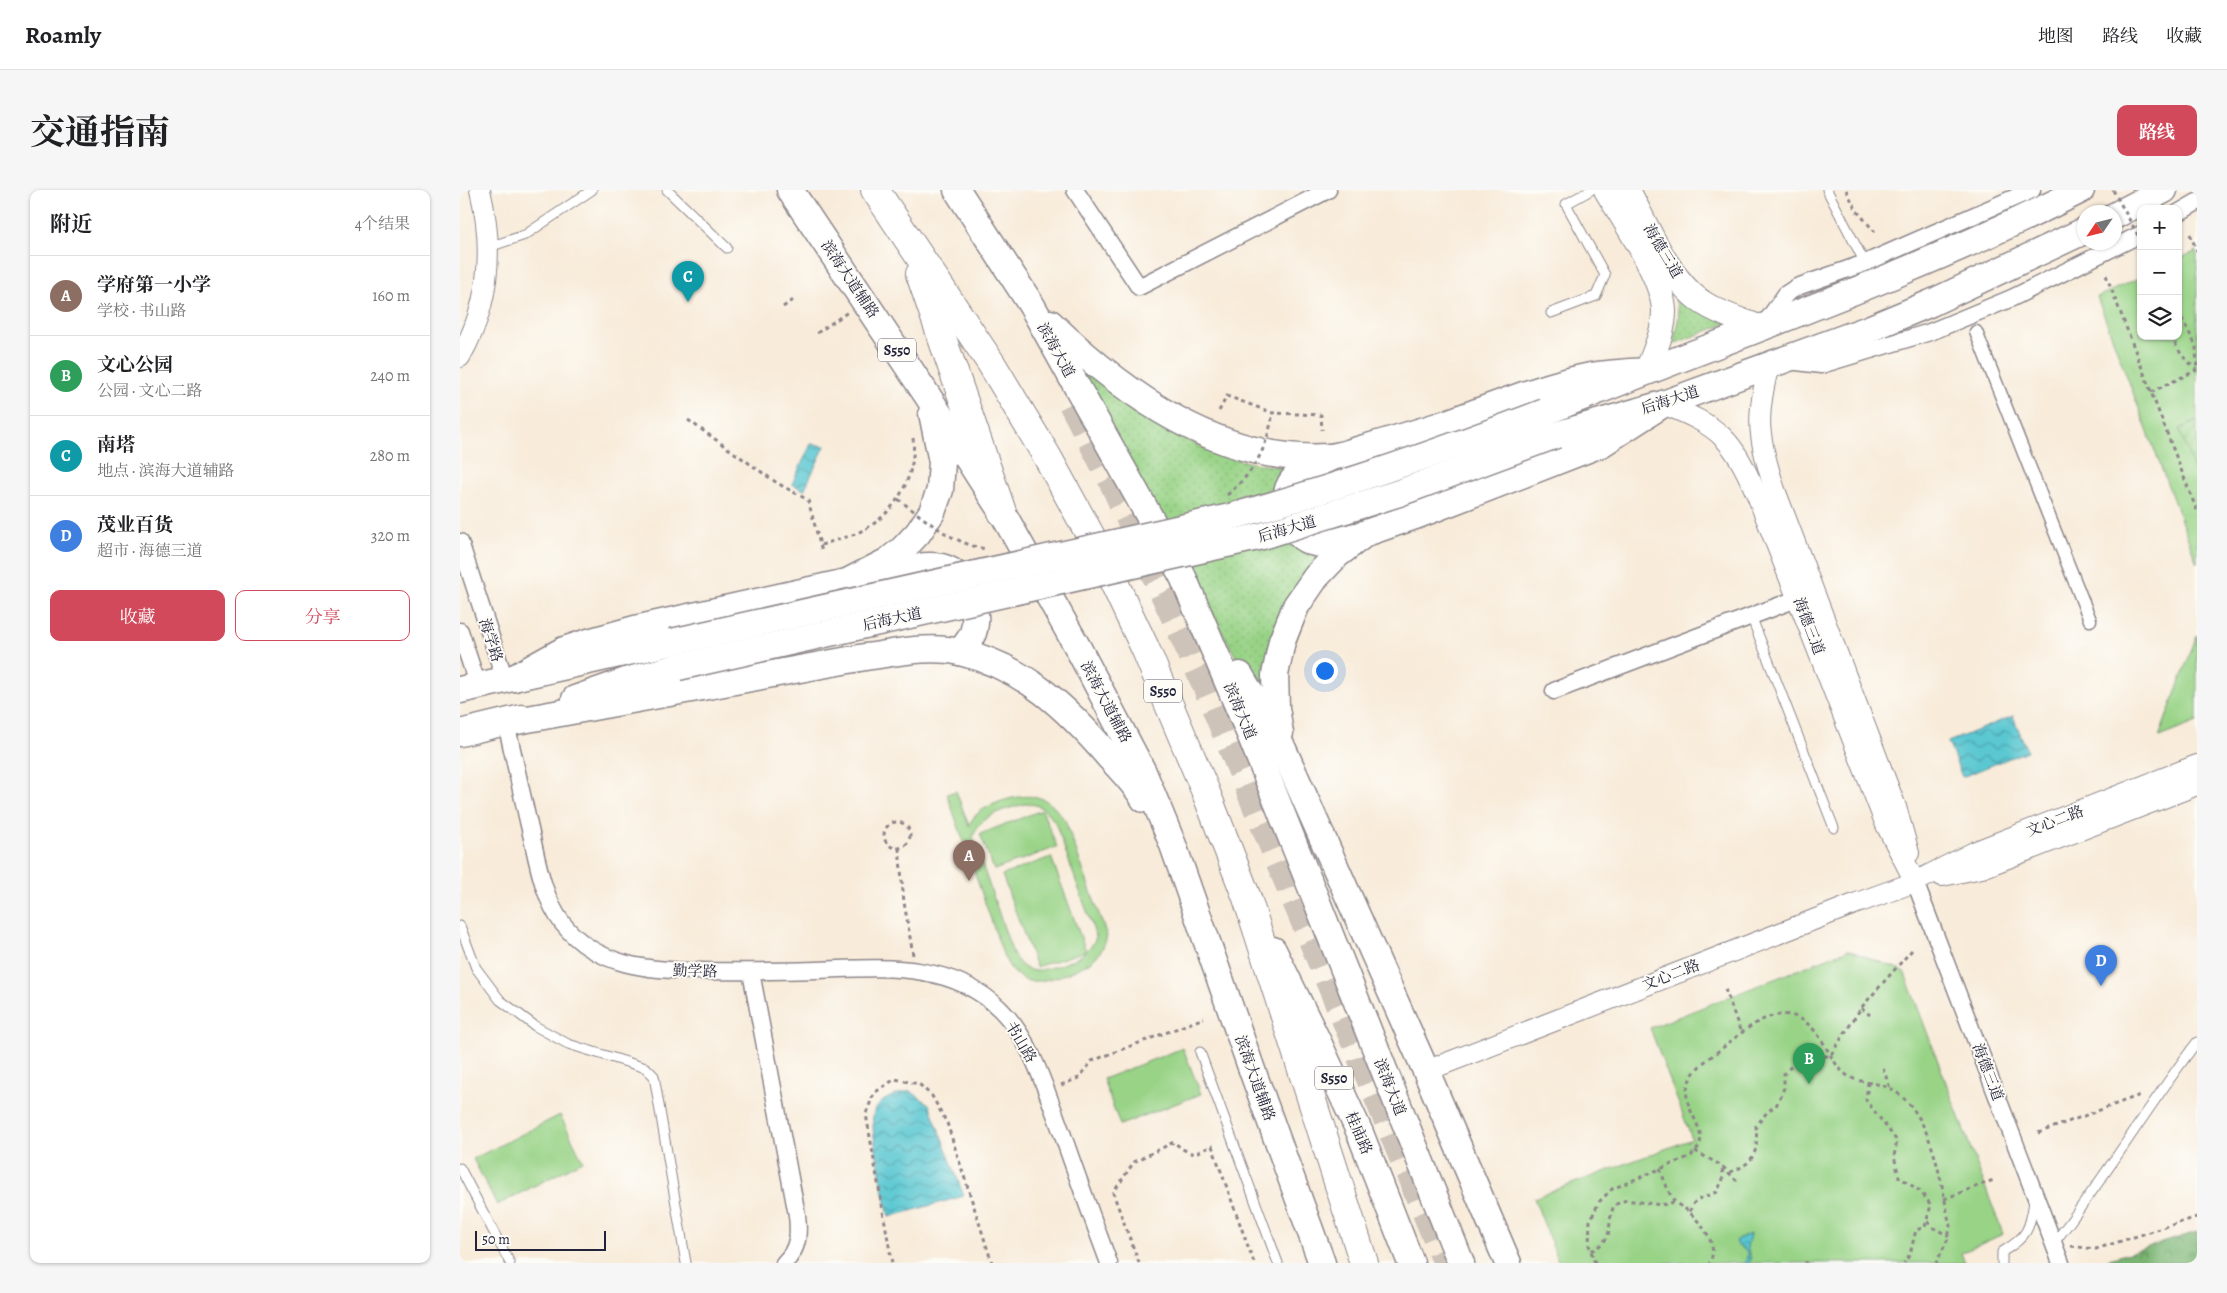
<!DOCTYPE html>
<html lang="zh">
<head>
<meta charset="utf-8">
<style>
  :root { --surface:#fff; --page:#f6f6f6; --text:#202124; --muted:#757577; --line:#e0e0e0; --accent:#d1495b }
  body { margin:0; font-family:Alegreya,"Noto Serif SC",serif; background:var(--page); color:var(--text) }
  .controls { position:absolute; right:15px; top:15px; display:grid; overflow:hidden; border-radius:10px; box-shadow:0 1px 4px #0004 }
  .controls button { width:45px; height:45px; display:grid; place-items:center; padding:0; border:0; border-bottom:1px solid var(--line); background:var(--surface); color:var(--text); font:25px sans-serif }
  .compass { position:absolute; left:1617px; top:15px; width:45px; height:45px; border-radius:50%; background:var(--surface); box-shadow:0 1px 4px #0004; rotate:235deg }
  .scale { position:absolute; left:15px; bottom:12px; width:131px; box-sizing:border-box; padding-left:5px; border:2px solid #22223b; border-top:0; font-size:14px; line-height:18px; white-space:nowrap; color:#22223b; -webkit-text-stroke:4px #fdfcf7; paint-order:stroke }
  .you { position:absolute; left:864px; top:480px; width:18px; height:18px; margin:-12px; border:4px solid #fff; border-radius:50%; background:#1a73e8; box-shadow:0 0 0 8px #1a73e833 }
  .badge { display:grid; place-items:center; width:32px; height:32px; border-radius:50%; background:var(--accent); color:#fff; font-size:16px; font-weight:700 }
  .pin { position:absolute; translate:-50% -41px; filter:drop-shadow(0 1px 2px #0008) }
  .pin::after { content:''; position:absolute; top:26px; width:18px; height:15px; background:inherit; clip-path:polygon(0 0,100% 0,50% 100%) }
  .list { margin:0; padding:0; list-style:none }
  h2 { display:flex; justify-content:space-between; align-items:center; height:65px; margin:0; padding:0 20px; font-size:21px }
  h2 small { font-size:16px; font-weight:400; color:var(--muted) }
  .list li { display:grid; grid-template-columns:32px 1fr auto; gap:15px; align-items:center; box-sizing:border-box; height:80px; padding:0 20px; border-top:1px solid var(--line) }
  .list b { display:block; font-size:19px; white-space:nowrap }
  .list p { margin:0; font-size:16px; white-space:nowrap; color:var(--muted) }
  .list em { font-size:16px; font-style:normal; color:var(--muted) }
  .actions { display:flex; gap:10px; padding:15px 20px }
  .actions a { flex:1; padding:11px 0; border:1px solid var(--accent); border-radius:10px; text-align:center; font-size:18px; color:var(--accent) }
  .actions .main { background:var(--accent); color:#fff }
  .icon { flex:none; width:28px; height:28px; fill:none; stroke:currentColor; stroke-width:2; stroke-linecap:round; stroke-linejoin:round }
  .map { position:relative; flex:none; width:1737px; height:1073px; overflow:hidden; border-radius:10px }
  header { display:flex; align-items:center; gap:30px; box-sizing:border-box; height:70px; padding:0 25px; background:var(--surface); border-bottom:1px solid var(--line) }
  header strong { font-size:24px }
  nav { display:flex; gap:28px; margin-inline-start:auto; font-size:18px }
  .intro { display:flex; align-items:center; justify-content:space-between; box-sizing:border-box; height:120px; padding:0 30px }
  h1 { margin:0; font-size:35px }
  .button { padding:12px 22px; border-radius:10px; background:var(--accent); color:#fff; font-size:18px; font-weight:700 }
  main { display:flex; gap:30px; padding:0 30px }
  aside { flex:1; background:var(--surface); border-radius:10px; box-shadow:0 1px 4px #0004 }
  .map>svg:first-child { display:block }
  .grass { fill:url(#grass-dots); stroke:#5d7a60 }
  .forest { fill:url(#forest-crowns); stroke:#4e6c57 }
  .park { fill:#98d386; stroke:#5d7a60; fill-rule:evenodd }
  .garden { fill:url(#garden-furrows); stroke:#5d7a60 }
  .water { fill:url(#water-waves); stroke:#3e7486 }
  .lines { fill:none; stroke-linecap:round; stroke-linejoin:round }
  .trunk-tunnel { stroke:#cdc3b9; stroke-width:28; stroke-dasharray:28 14; stroke-linecap:butt }
  .service-casing { stroke:#8d868a; stroke-width:11 }
  .pedestrian-casing { stroke:#8d868a; stroke-width:15 }
  .minor-casing { stroke:#8d868a; stroke-width:19 }
  .tertiary-casing { stroke:#8d868a; stroke-width:22 }
  .secondary-casing { stroke:#8d868a; stroke-width:26 }
  .primary-casing { stroke:#8d868a; stroke-width:29 }
  .trunk-casing { stroke:#8d868a; stroke-width:30 }
  .path { stroke:#8d868a; stroke-width:3; stroke-dasharray:4 4; stroke-linecap:butt }
  .service { stroke:#fff; stroke-width:9 }
  .pedestrian { stroke:#fff; stroke-width:12 }
  .minor { stroke:#fff; stroke-width:16 }
  .tertiary { stroke:#fff; stroke-width:20 }
  .secondary { stroke:#fff; stroke-width:24 }
  .primary { stroke:#fff; stroke-width:26 }
  .trunk { stroke:#fff; stroke-width:28 }
  .primary-bridge-casing { stroke:#8d868a; stroke-width:29; stroke-linecap:butt }
  .path-bridge { stroke:#8d868a; stroke-width:3; stroke-dasharray:4 4; stroke-linecap:butt }
  .primary-bridge { stroke:#fff; stroke-width:26 }
  .labels { text-anchor:middle; dominant-baseline:central; stroke-width:4; stroke-linejoin:round; paint-order:stroke }
  .shield { fill:#fdfcf7; stroke:#646373; stroke-width:1 }
  .shield-label { font-size:14px; font-weight:bold; fill:#22223b }
  .street-label { font-size:15px; fill:#22223b; stroke:#fdfcf7 }
</style>
</head>
<body>
<header>
<strong>Roamly</strong>
<nav><a>地图</a><a>路线</a><a>收藏</a></nav>
</header>
<div class="intro"><h1>交通指南</h1><a class="button">路线</a></div>
<main>
<aside>
<h2>附近<small>4个结果</small></h2>
<ul class="list">
<li><span class="badge" style="background:#8d6e63">A</span><div><b>学府第一小学</b><p>学校 · 书山路</p></div><em>160 m</em></li>
<li><span class="badge" style="background:#2e9e5b">B</span><div><b>文心公园</b><p>公园 · 文心二路</p></div><em>240 m</em></li>
<li><span class="badge" style="background:#0f9aa8">C</span><div><b>南塔</b><p>地点 · 滨海大道辅路</p></div><em>280 m</em></li>
<li><span class="badge" style="background:#3f7fe0">D</span><div><b>茂业百货</b><p>超市 · 海德三道</p></div><em>320 m</em></li>
</ul>
<div class="actions"><a class="main">收藏</a><a>分享</a></div>
</aside>
<div class="map">
<svg width="1737" height="1073" viewBox="0 0 1737 1073">
  <defs>
    <pattern id="grass-dots" width="8" height="8" patternUnits="userSpaceOnUse" patternTransform="scale(1.25)"><rect width="8" height="8" fill="#98d386"/><path d="M2 2h.1M6 6h.1" fill="none" stroke="#83b575" stroke-width="1.8" stroke-linecap="round"/></pattern>
    <pattern id="forest-crowns" width="20" height="18" patternUnits="userSpaceOnUse" patternTransform="scale(1.25)"><rect width="20" height="18" fill="#7ab573"/><path d="M2 6a3 3 0 1 1 6 0M12 15a3 3 0 1 1 6 0" fill="none" stroke="#649360"/></pattern>
    <pattern id="garden-furrows" width="10" height="10" patternUnits="userSpaceOnUse" patternTransform="scale(1.25)"><rect width="10" height="10" fill="#98d386"/><path d="M-1 1l2-2M0 10L10 0M9 11l2-2" fill="none" stroke="#83b575"/></pattern>
    <pattern id="water-waves" width="16" height="10" patternUnits="userSpaceOnUse" patternTransform="scale(1.25)"><rect width="16" height="10" fill="#5ac7d1"/><path d="M0 5q4-4 8 0t8 0" fill="none" stroke="#4aa1ab"/></pattern>
  </defs>
  <rect width="100%" height="100%" fill="#fdfcf7"/>
  <filter id="ink" filterUnits="userSpaceOnUse"><feTurbulence type="fractalNoise" baseFrequency=".02" numOctaves="2"/><feDisplacementMap in="SourceGraphic" scale="10" xChannelSelector="R" yChannelSelector="G"/><feConvolveMatrix kernelMatrix="1 2 1 2 8 2 1 2 1" color-interpolation-filters="sRGB"/></filter>
  <filter id="wash" filterUnits="userSpaceOnUse"><feTurbulence type="fractalNoise" baseFrequency=".0096" numOctaves="4" result="noise"/><feDisplacementMap in="SourceGraphic" scale="20" xChannelSelector="R" yChannelSelector="G"/><feGaussianBlur stdDeviation="1.12" result="paint"/><feColorMatrix in="noise" values="0 0 0 0 0 0 0 0 0 0 0 0 0 0 0 0 0 1.4 0 .05"/><feComposite in="paint" operator="in"/></filter>
  <g filter="url(#wash)">
    <rect width="100%" height="100%" fill="#f8ebd9"/>
    <g class="grass">
      <path d="M 1214,102 L 1268,133 L 1213,154 L 1219,126 Z"/>
      <path d="M 606,160 C 661,210 706,249 779,270 C 796,275 814,276 832,279 L 867,367 L 807,523 Z"/>
    </g>
    <path class="forest" d="M 1737,1042 L 1737,1073 L 1636,1073 Z"/>
    <g class="park">
      <path d="M 1737,61 L 1737,373 L 1637,107 L 1681,87 L 1681,146 L 1718,146 L 1718,69 Z"/>
      <path d="M 1737,445 L 1737,532 L 1699,547 Z"/>
      <path d="M 496,601 L 509,636 C 514,615 564,600 583,609 C 592,613 598,622 605,630 L 647,746 C 645,755 641,762 634,769 C 621,780 580,796 565,790 C 554,785 549,777 544,767 L 487,604 ZM 565,614 C 580,613 586,621 595,632 L 636,747 C 628,770 597,776 576,781 C 564,780 559,774 553,764 L 513,648 C 519,624 544,620 565,614 Z"/>
      <path d="M 582,620 L 597,657 L 534,680 L 520,644 Z"/>
      <path d="M 591,667 L 626,761 L 576,777 L 542,685 Z"/>
      <path d="M 1388,760 L 1444,781 L 1543,1044 L 1501,1063 L 1505,1073 L 1099,1073 L 1074,1008 L 1232,949 L 1190,838 Z"/>
      <path d="M 723,858 L 741,904 L 660,935 L 643,889 Z"/>
      <path d="M 100,925 L 123,971 L 37,1015 L 13,969 Z"/>
    </g>
    <path class="garden" d="M 1737,231 L 1737,287 L 1719,239 Z"/>
    <g class="water">
      <path d="M 351,254 L 365,256 L 344,300 L 332,294 Z"/>
      <path d="M 1553,526 L 1567,561 L 1502,587 L 1488,552 Z"/>
      <path d="M 450,901 L 469,914 L 504,1006 L 429,1027 C 426,1010 408,933 414,922 C 422,907 435,905 450,901 Z"/>
      <path d="M 1290,1044 L 1287,1057 L 1291,1069 L 1289,1073 L 1285,1073 L 1288,1064 L 1285,1060 L 1278,1056 L 1276,1050 Z"/>
    </g>
  </g>
  <g filter="url(#ink)">
    <g class="lines">
      <path class="trunk-tunnel" d="M 612,213 L 651,288 L 745,493 L 987,1073"/>
      <defs>
        <g id="service">
          <path d="M 207,0 L 267,58"/>
          <path d="M 1367,0 L 1405,73"/>
          <path d="M 29,57 L 65,45 L 132,0"/>
          <path d="M 1091,123 L 1136,106 L 1145,85 L 1106,14 L 1131,0"/>
          <path d="M 1291,426 L 1374,638"/>
          <path d="M 0,736 L 16,778 L 40,810 L 75,836 L 108,854 L 186,878 L 194,886 L 226,1073"/>
          <path d="M 740,862 L 818,1073"/>
          <path d="M 0,978 L 50,1073"/>
          <path d="M 1593,1054 C 1645,989 1687,917 1737,852"/>
          <path d="M 1542,1073 L 1542,1062 C 1567,1047 1570,1040 1574,1011"/>
        </g>
        <path id="pedestrian" d="M 1516,142 L 1630,430"/>
        <g id="minor">
          <path d="M 615,0 L 679,97 L 868,0"/>
          <path d="M 1718,23 L 1737,12"/>
          <path d="M 1304,135 L 1326,104 L 1337,97 L 1405,73 L 1572,0"/>
          <path d="M 1329,171 L 1361,175 L 1470,142 L 1552,108 L 1681,44"/>
          <path d="M 0,352 L 45,490"/>
          <path d="M 0,441 L 18,496"/>
          <path d="M 1094,501 L 1347,405"/>
          <path d="M 46,533 C 54,567 61,601 69,635 C 77,668 82,707 103,734 C 137,777 191,781 242,781 C 280,782 318,781 356,780 C 420,778 491,770 541,820 C 573,852 586,902 602,943 C 617,986 633,1030 649,1073"/>
          <path d="M 1455,692 L 1601,1073"/>
          <path d="M 291,782 L 337,1025 C 339,1043 339,1059 324,1073"/>
        </g>
        <g id="tertiary">
          <path d="M 0,167 C 30,115 34,58 20,0"/>
          <path d="M 1309,175 C 1295,229 1298,247 1315,300 L 1436,617 L 1449,663"/>
          <path d="M 1203,214 C 1261,237 1272,248 1297,305 L 1426,635 L 1455,692"/>
          <path d="M 1482,686 L 1522,678 L 1737,595"/>
          <path d="M 966,881 L 1397,713 L 1455,692 L 1516,661 L 1737,575"/>
        </g>
        <g id="secondary">
          <path d="M 1146,0 C 1164,31 1203,87 1204,121 C 1204,142 1194,162 1187,181"/>
          <path d="M 1168,0 C 1187,36 1209,92 1245,114 C 1263,125 1283,131 1302,138"/>
        </g>
        <g id="primary">
          <path d="M 330,0 L 467,205 L 542,322 L 618,458 L 683,582 L 713,655 L 792,880 L 862,1073"/>
          <path d="M 497,0 L 572,116 L 723,387 L 792,549 L 1001,1073"/>
          <path d="M 1654,26 L 1704,0"/>
          <path d="M 590,133 C 664,204 761,274 868,267 C 879,267 890,262 901,259 C 929,251 956,243 984,234 C 1032,217 1081,196 1131,186 C 1149,183 1169,182 1187,181"/>
          <path d="M 1085,222 C 1264,149 1448,88 1621,0"/>
          <path d="M 1096,245 L 1203,214 L 1411,138 L 1471,113 L 1624,41"/>
          <path d="M 869,268 C 857,274 842,279 833,290 C 817,310 829,348 855,353 C 868,356 883,349 896,346"/>
          <path d="M 412,387 C 433,383 460,373 481,377 C 507,383 521,419 513,443 C 510,450 505,456 500,462"/>
          <path d="M 780,485 L 823,559 L 966,881 L 1048,1073"/>
          <path d="M 54,488 L 104,460 L 125,453 L 175,439 L 387,392 L 428,371 L 443,359 L 458,343 L 472,322 L 480,300 L 482,272 L 472,223"/>
          <path d="M 0,500 L 212,452"/>
          <path d="M 115,509 L 169,490 L 218,477"/>
          <path d="M 46,533 L 405,467 C 436,463 469,455 500,462 C 565,477 608,519 650,568 C 662,581 675,594 684,609"/>
          <path d="M 0,543 L 62,528"/>
          <path d="M 820,543 L 816,518 L 815,485 L 822,451 L 836,416 L 856,387 L 877,365 L 906,343 L 958,325 L 1141,254 L 1203,214"/>
          <path d="M 813,760 L 858,852 L 900,943 L 951,1073"/>
        </g>
        <g id="trunk">
          <path d="M 415,0 L 531,173 L 588,268 L 640,363 L 685,458 L 745,600 L 787,708 L 904,1073"/>
          <path d="M 460,84 L 542,322"/>
        </g>
      </defs>
      <use href="#service" class="service-casing"/>
      <use href="#pedestrian" class="pedestrian-casing"/>
      <use href="#minor" class="minor-casing"/>
      <use href="#tertiary" class="tertiary-casing"/>
      <use href="#secondary" class="secondary-casing"/>
      <use href="#primary" class="primary-casing"/>
      <use href="#trunk" class="trunk-casing"/>
      <g class="path">
        <path d="M 1386,0 L 1397,21 L 1415,42"/>
        <path d="M 1730,44 L 1737,61"/>
        <path d="M 1646,85 L 1737,321"/>
        <path d="M 323,117 L 335,109"/>
        <path d="M 1718,121 L 1736,156 L 1737,180"/>
        <path d="M 357,143 L 388,122"/>
        <path d="M 1711,146 L 1721,164 L 1736,180"/>
        <path d="M 1691,202 L 1737,180"/>
        <path d="M 759,221 L 767,206 L 813,223 L 861,225 L 862,240"/>
        <path d="M 228,230 L 317,293 L 348,310 L 362,362"/>
        <path d="M 361,355 C 375,350 391,347 405,339 C 437,322 457,284 453,248"/>
        <circle cx="437" cy="645" r="13"/>
        <path d="M 439,658 L 444,712 L 453,765"/>
        <path d="M 1265,799 L 1281,843"/>
        <path d="M 1401,818 L 1410,825"/>
        <path d="M 1423,878 L 1430,898"/>
        <path d="M 1408,892 L 1406,910 L 1437,951 L 1434,966 L 1439,987 L 1460,1001 L 1471,1015 L 1465,1037 L 1456,1040 L 1450,1064 L 1444,1073"/>
        <path d="M 601,895 L 619,888 L 632,871 L 744,828"/>
        <path d="M 1578,943 L 1683,904"/>
        <path d="M 1235,961 L 1262,976 L 1278,992"/>
        <path d="M 1200,979 C 1204,989 1208,1002 1214,1011 C 1217,1015 1223,1017 1227,1020 C 1240,1032 1261,1055 1249,1073"/>
        <path d="M 1270,982 C 1296,973 1298,961 1296,936 L 1308,921 L 1316,916 L 1324,898 L 1324,884 L 1334,873 L 1352,866 L 1370,866 L 1401,818 L 1452,760"/>
        <path d="M 1484,1009 L 1536,989"/>
        <path d="M 1230,1022 C 1232,1008 1245,1007 1257,1002 L 1263,989 L 1262,976"/>
        <path d="M 1468,1031 L 1470,1036 L 1489,1046"/>
        <path d="M 1611,1056 L 1636,1059 L 1737,1027"/>
        <path d="M 1131,1061 C 1157,1047 1145,1038 1154,1015 L 1166,1010 L 1201,1015 L 1215,1012"/>
        <path d="M 1346,1071 L 1346,1073"/>
        <path d="M 432,1073 L 406,924 L 414,903 L 435,889 L 459,894 L 472,906 L 487,933 L 532,1073"/>
        <path d="M 679,1073 L 653,1003 L 674,972 L 714,952 L 722,959 L 734,964 L 752,956 L 794,1073"/>
        <path d="M 1135,1073 L 1129,1055 L 1130,1031 L 1139,1012 L 1152,999 L 1231,966 C 1234,962 1239,958 1240,954 C 1245,929 1210,911 1237,879 C 1245,870 1257,863 1266,855 C 1292,834 1325,807 1354,840 C 1366,853 1371,871 1384,883 C 1397,895 1420,890 1436,902 C 1474,929 1481,994 1490,1036 L 1488,1049 L 1476,1073"/>
      </g>
      <use href="#service" class="service"/>
      <use href="#pedestrian" class="pedestrian"/>
      <use href="#minor" class="minor"/>
      <use href="#tertiary" class="tertiary"/>
      <use href="#secondary" class="secondary"/>
      <use href="#primary" class="primary"/>
      <use href="#trunk" class="trunk"/>
      <defs>
        <g id="primary-bridge">
          <path d="M 212,452 L 766,328 C 875,299 980,262 1085,222"/>
          <path d="M 218,477 L 802,346 L 939,303 L 1096,245"/>
        </g>
      </defs>
      <use href="#primary-bridge" class="primary-bridge-casing"/>
      <g class="path-bridge">
        <path d="M 1653,0 L 1681,51"/>
        <path d="M 767,305 C 796,280 806,260 813,223"/>
        <path d="M 438,309 C 465,329 491,353 526,359"/>
      </g>
      <use href="#primary-bridge" class="primary-bridge"/>
    </g>
  </g>
  <g class="labels">
    <g class="shield">
      <rect x="418" y="148.5" width="38" height="23" rx="4"/>
      <rect x="684" y="489.5" width="38" height="23" rx="4"/>
      <rect x="855" y="876.5" width="38" height="23" rx="4"/>
    </g>
    <g class="shield-label">
      <text x="437" y="160">S550</text>
      <text x="703" y="501">S550</text>
      <text x="874" y="888">S550</text>
    </g>
    <g class="street-label">
      <text transform="translate(1203 61) rotate(59)">海德三道</text>
      <text transform="translate(390 89) rotate(56)">滨海大道辅路</text>
      <text transform="translate(596 160) rotate(61)">滨海大道</text>
      <text transform="translate(1210 210) rotate(-18)">后海大道</text>
      <text transform="translate(827 339) rotate(-16)">后海大道</text>
      <text transform="translate(432 429) rotate(-12)">后海大道</text>
      <text transform="translate(1349 436) rotate(69)">海德三道</text>
      <text transform="translate(31 450) rotate(72)">海学路</text>
      <text transform="translate(646 512) rotate(62)">滨海大道辅路</text>
      <text transform="translate(780 521) rotate(67)">滨海大道</text>
      <text transform="translate(1595 631) rotate(-21)">文心二路</text>
      <text transform="translate(235 781) rotate(1)">勤学路</text>
      <text transform="translate(1211 785) rotate(-21)">文心二路</text>
      <text transform="translate(561 852) rotate(59)">书山路</text>
      <text transform="translate(1528 882) rotate(69)">海德三道</text>
      <text transform="translate(795 888) rotate(70)">滨海大道辅路</text>
      <text transform="translate(930 897) rotate(68)">滨海大道</text>
      <text transform="translate(899 943) rotate(67)">桂庙路</text>
    </g>
  </g>
</svg>
<div class="controls">
<button>+</button>
<button>−</button>
<button><svg class="icon" aria-label="layers" viewBox="0 0 24 24"><path d="M12 4l9 5-9 5-9-5zM3 14l9 5 9-5"/></svg></button>
</div>
<svg class="compass" viewBox="-18 -18 36 36"><path d="M0-13l5 13h-10z" fill="#e53935"/><path d="M0 13l5-13h-10z" fill="#757577"/></svg>
<div class="scale">50 m</div>
<div class="you"></div>
<div class="pin badge" style="left:509px;top:691px;background:#8d6e63">A</div>
<div class="pin badge" style="left:1349px;top:894px;background:#2e9e5b">B</div>
<div class="pin badge" style="left:228px;top:112px;background:#0f9aa8">C</div>
<div class="pin badge" style="left:1641px;top:796px;background:#3f7fe0">D</div>
</div>
</main>
</body>
</html>
